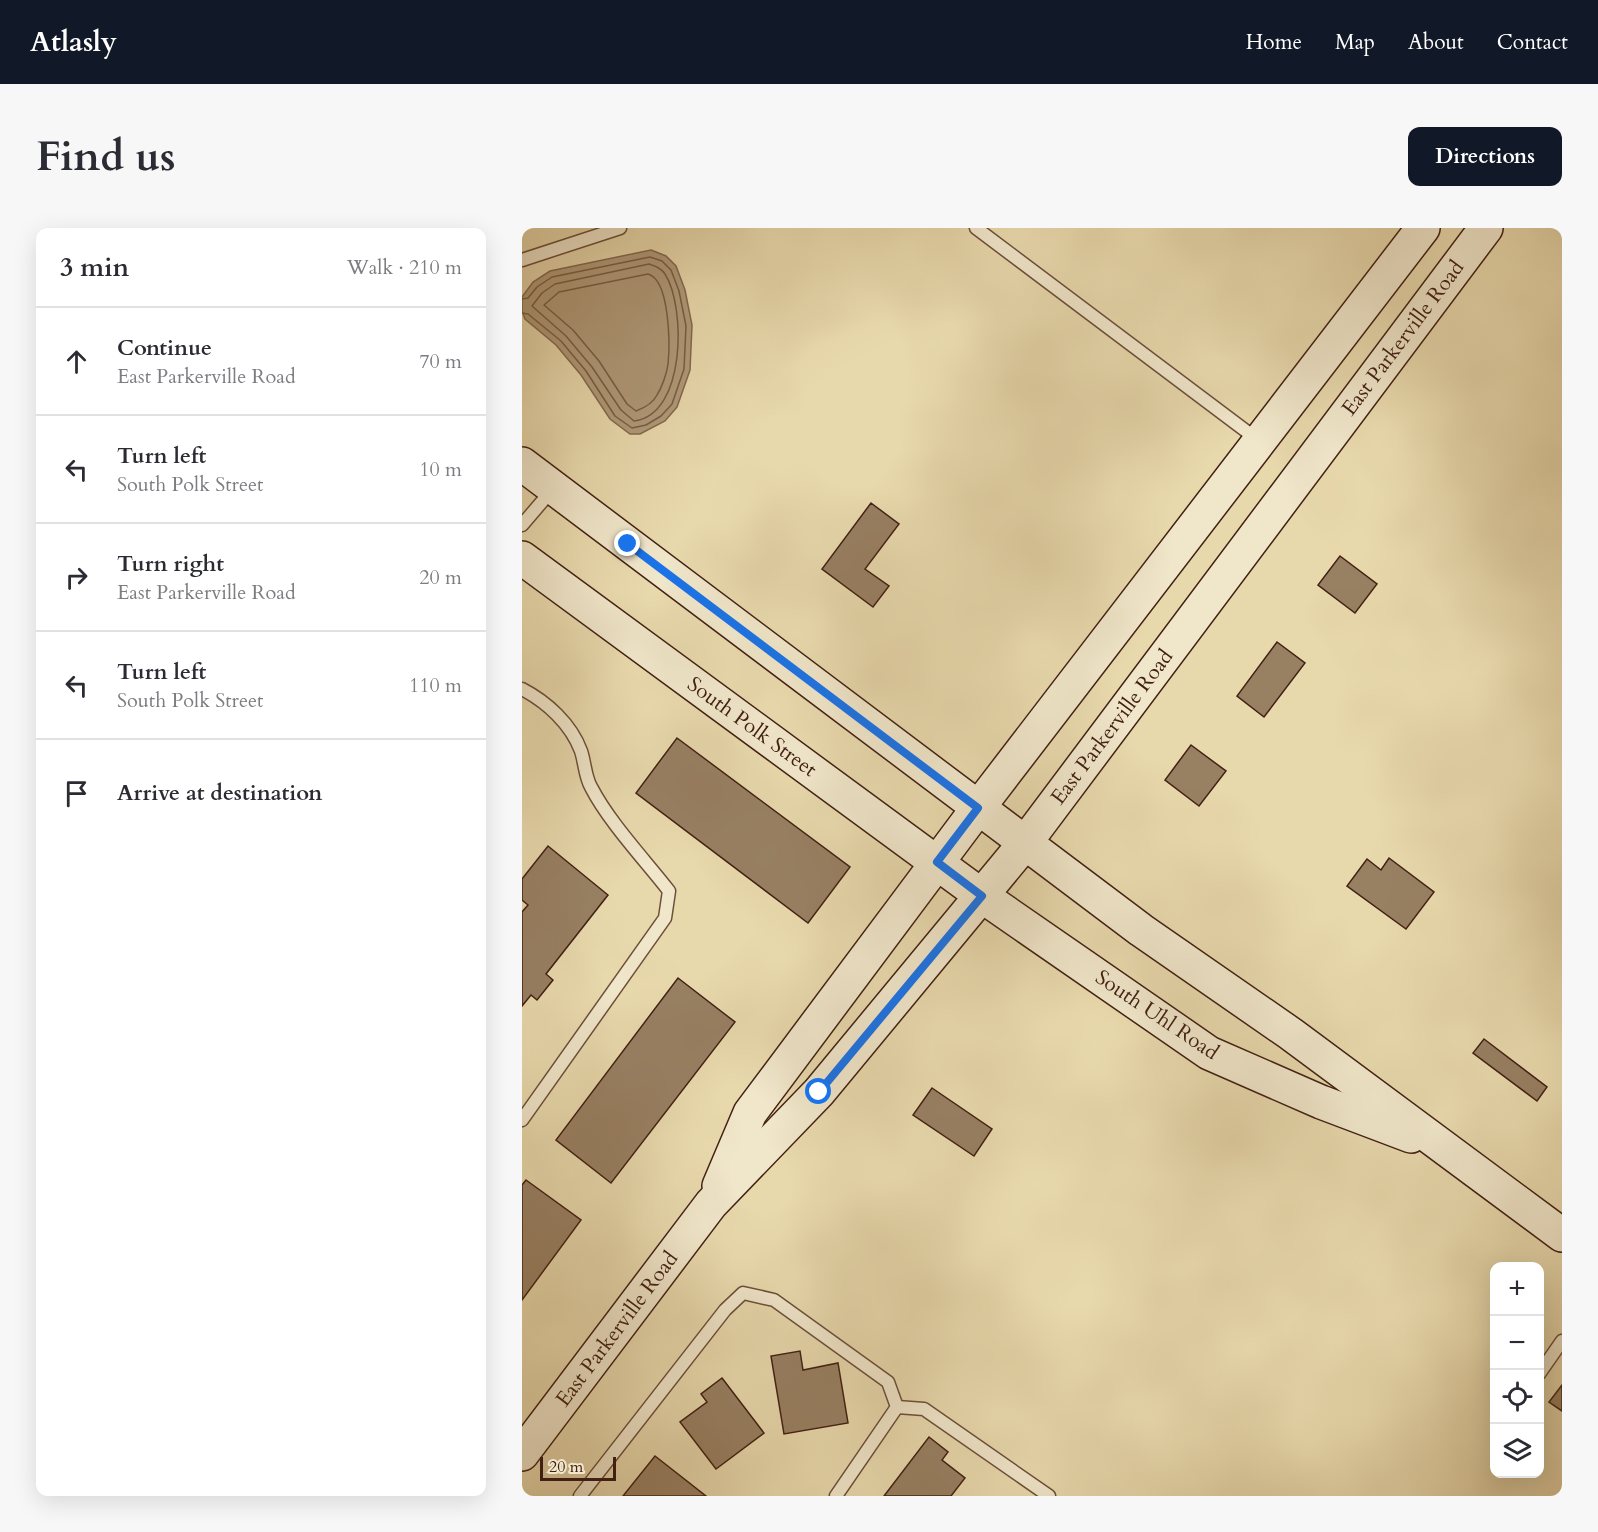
<!DOCTYPE html>
<html lang="en">
<head>
<meta charset="utf-8">
<style>
  :root { --surface:#fff; --page:#f7f7f7; --text:#2b2b33; --muted:#7c7c81; --line:#e1e1e2; --accent:#111827 }
  body { margin:0; font-family:Cardo,serif; background:var(--page); color:var(--text) }
  .controls { position:absolute; right:18px; bottom:18px; display:grid; overflow:hidden; border-radius:12px; box-shadow:0 6px 24px #0002 }
  .controls button { width:54px; height:54px; display:grid; place-items:center; padding:0; border:0; border-bottom:2px solid var(--line); background:var(--surface); color:var(--text); font:30px sans-serif }
  .scale { position:absolute; left:18px; bottom:15px; width:76px; box-sizing:border-box; padding-left:6px; border:3px solid #422013; border-top:0; font-size:16px; line-height:21px; white-space:nowrap; color:#422013; -webkit-text-stroke:4px #f0e6ca; paint-order:stroke }
  .stop { position:absolute; width:18px; height:18px; margin:-14px; border:4px solid #1a73e8; border-radius:50%; background:#fff }
  .stop.end { background:#1a73e8; border-color:#fff; box-shadow:0 2px 6px #0008 }
  .list { margin:0; padding:0; list-style:none }
  h2 { display:flex; justify-content:space-between; align-items:center; height:78px; margin:0; padding:0 24px; font-size:26px }
  h2 small { font-size:20px; font-weight:400; color:var(--muted) }
  .list li { display:grid; grid-template-columns:39px 1fr auto; gap:18px; align-items:center; box-sizing:border-box; height:108px; padding:0 24px; border-top:2px solid var(--line) }
  .list b { display:block; font-size:22px; white-space:nowrap }
  .list p { margin:0; font-size:20px; white-space:nowrap; color:var(--muted) }
  .list em { font-size:20px; font-style:normal; color:var(--muted) }
  .icon { flex:none; width:33px; height:33px; fill:none; stroke:currentColor; stroke-width:2; stroke-linecap:round; stroke-linejoin:round }
  .map { position:relative; flex:none; width:1040px; height:1268px; overflow:hidden; border-radius:12px }
  header { display:flex; align-items:center; gap:36px; box-sizing:border-box; height:84px; padding:0 30px; background:var(--accent); color:#fff }
  header strong { font-size:28px }
  nav { display:flex; gap:33px; margin-inline-start:auto; font-size:21px }
  .intro { display:flex; align-items:center; justify-content:space-between; box-sizing:border-box; height:144px; padding:0 36px }
  h1 { margin:0; font-size:42px }
  .button { padding:15px 27px; border-radius:12px; background:var(--accent); color:#fff; font-size:21px; font-weight:700 }
  main { display:flex; gap:36px; padding:0 36px }
  aside { flex:1; background:var(--surface); border-radius:12px; box-shadow:0 6px 24px #0002 }
  .map>svg:first-child { display:block }
  .water { fill:#b09a79; stroke:#846950; stroke-width:1.5 }
  .lines { fill:none; stroke-linecap:round; stroke-linejoin:round }
  .shore { stroke:#795d46; stroke-width:1.5 }
  .building { fill:#988063; stroke:#422013; stroke-width:1.5 }
  .service-casing { stroke:#6c4e3a; stroke-width:15 }
  .secondary-casing { stroke:#422013; stroke-width:36 }
  .service { stroke:#f0e6ca; stroke-width:12 }
  .secondary { stroke:#f0e6ca; stroke-width:33 }
  .route { stroke:#1a73e8; stroke-width:8 }
  .labels { text-anchor:middle; dominant-baseline:central; stroke-width:6; stroke-linejoin:round; paint-order:stroke }
  .street-label { font-size:21px; fill:#422013; stroke:#f0e6ca }
</style>
</head>
<body>
<header>
<strong>Atlasly</strong>
<nav><a>Home</a><a>Map</a><a>About</a><a>Contact</a></nav>
</header>
<div class="intro"><h1>Find us</h1><a class="button">Directions</a></div>
<main>
<aside>
<h2>3 min<small>Walk · 210 m</small></h2>
<ul class="list">
<li><svg class="icon" aria-label="ahead" viewBox="0 0 24 24"><path d="M12 20V5M6 11l6-6 6 6"/></svg><div><b>Continue</b><p>East Parkerville Road</p></div><em>70 m</em></li>
<li><svg class="icon" aria-label="left" viewBox="0 0 24 24"><path d="M17 20v-9H6M10 6l-5 5 5 5"/></svg><div><b>Turn left</b><p>South Polk Street</p></div><em>10 m</em></li>
<li><svg class="icon" aria-label="right" viewBox="0 0 24 24"><path d="M7 20v-9h11M14 6l5 5-5 5"/></svg><div><b>Turn right</b><p>East Parkerville Road</p></div><em>20 m</em></li>
<li><svg class="icon" aria-label="left" viewBox="0 0 24 24"><path d="M17 20v-9H6M10 6l-5 5 5 5"/></svg><div><b>Turn left</b><p>South Polk Street</p></div><em>110 m</em></li>
<li><svg class="icon" aria-label="arrive" viewBox="0 0 24 24"><path d="M6 21V4h12l-3 4 3 4H6"/></svg><div><b>Arrive at destination</b></div></li>
</ul>
</aside>
<div class="map">
<svg width="1040" height="1268" viewBox="0 0 1040 1268">
  <rect width="100%" height="100%" fill="#e8d9ad"/>
  <filter id="stains"><feTurbulence type="fractalNoise" baseFrequency=".00333" numOctaves="4"/><feColorMatrix values="0 0 0 0 .2 0 0 0 0 .09 0 0 0 0 .02 0 0 0 .5 -.17"/></filter>
  <radialGradient id="worn" r=".72"><stop offset=".6" stop-color="#630" stop-opacity="0"/><stop offset="1" stop-color="#630" stop-opacity=".3"/></radialGradient>
  <path class="water" d="M 129,22 L 144,28 L 154,38 L 163,62 L 170,97 L 168,142 L 155,179 L 143,193 L 118,206 L 108,206 L 88,191 L 59,147 L 34,117 L 3,91 L 0,83 L 0,69 L 11,54 L 28,43 Z"/>
  <g class="lines">
    <g class="shore">
      <path d="M 127,36 C 133,38 139,40 143,46 C 164,79 164,187 112,193 L 99,182 L 70,139 L 44,108 L 10,78 L 20,65 L 33,56 Z"/>
      <path d="M 126,46 C 148,52 148,117 146,136 C 145,145 140,159 135,167 C 131,175 122,180 114,183 L 105,176 L 77,133 L 51,102 L 22,77 L 37,64 Z"/>
      <path d="M 0,71 L 6,70 L 15,59 L 30,49 L 128,29 L 140,33 L 149,42 L 157,63 L 164,98 L 162,141 L 150,176 L 139,188 L 124,197 L 110,200 L 93,188 L 64,143 L 39,113 L 6,86 L 0,85"/>
    </g>
  </g>
  <g class="building">
    <path d="M 349,275 L 377,296 L 343,341 L 367,358 L 351,379 L 300,341 Z"/>
    <path d="M 818,328 L 855,356 L 833,385 L 796,357 Z"/>
    <path d="M 755,414 L 783,435 L 742,489 L 715,468 Z"/>
    <path d="M 155,510 L 328,639 L 286,695 L 114,565 Z"/>
    <path d="M 669,517 L 704,543 L 677,578 L 643,552 Z"/>
    <path d="M 26,618 L 86,667 L 24,746 L 31,752 L 15,772 L 9,767 L 0,778 L 0,684 L 6,677 L 0,672 L 0,651 Z"/>
    <path d="M 867,630 L 912,664 L 884,701 L 825,658 L 845,631 L 859,642 Z"/>
    <path d="M 156,750 L 213,794 L 89,955 L 34,912 Z"/>
    <path d="M 962,811 L 1025,859 L 1015,873 L 951,825 Z"/>
    <path d="M 410,860 L 470,901 L 452,928 L 391,887 Z"/>
    <path d="M 4,952 L 59,992 L 0,1072 L 0,957 Z"/>
    <path d="M 278,1123 L 281,1142 L 316,1135 L 326,1195 L 262,1206 L 249,1128 Z"/>
    <path d="M 200,1150 L 242,1205 L 194,1241 L 158,1194 L 185,1174 L 179,1166 Z"/>
    <path d="M 1040,1157 L 1040,1183 L 1027,1174 Z"/>
    <path d="M 407,1209 L 426,1224 L 420,1232 L 443,1250 L 429,1268 L 362,1268 Z"/>
    <path d="M 133,1228 L 184,1268 L 101,1268 Z"/>
  </g>
  <g class="lines">
    <defs>
      <g id="service">
        <path d="M 454,0 L 736,212"/>
        <path d="M 0,32 L 98,0"/>
        <path d="M 0,297 L 30,262"/>
        <path d="M 0,461 C 25,474 49,496 59,523 C 63,535 63,549 69,559 C 87,594 122,631 147,663 L 143,690 L 0,892"/>
        <path d="M 1017,1146 L 1040,1113"/>
        <path d="M 375,1179 L 402,1181 L 527,1268"/>
        <path d="M 58,1268 L 203,1082 L 221,1065 L 252,1072 L 366,1154 L 375,1179 L 314,1268"/>
      </g>
      <g id="secondary">
        <path d="M 0,236 L 619,702 L 769,806 L 1040,1007"/>
        <path d="M 0,330 L 460,668 L 687,825 L 799,874 L 889,908"/>
        <path d="M 197,958 L 228,885 L 456,580 L 901,0"/>
        <path d="M 0,1226 L 189,976 L 297,864 L 503,615 L 964,0"/>
      </g>
    </defs>
    <use href="#service" class="service-casing"/>
    <use href="#secondary" class="secondary-casing"/>
    <use href="#service" class="service"/>
    <use href="#secondary" class="secondary"/>
  </g>
  <g class="lines">
    <path class="route" d="M 106,316 L 456,580 L 415,634 L 460,668 L 297,864"/>
  </g>
  <g class="labels">
    <g class="street-label">
      <text transform="translate(881 110) rotate(-53)">East Parkerville Road</text>
      <text transform="translate(230 499) rotate(36)">South Polk Street</text>
      <text transform="translate(590 499) rotate(-53)">East Parkerville Road</text>
      <text transform="translate(635 787) rotate(34)">South Uhl Road</text>
      <text transform="translate(95 1101) rotate(-53)">East Parkerville Road</text>
    </g>
  </g>
  <rect width="100%" height="100%" filter="url(#stains)"/>
  <rect width="100%" height="100%" fill="url(#worn)"/>
</svg>
<div class="controls">
<button>+</button>
<button>−</button>
<button><svg class="icon" aria-label="locate" viewBox="0 0 24 24"><circle cx="12" cy="12" r="6"/><path d="M12 2v4M12 18v4M2 12h4M18 12h4"/></svg></button>
<button><svg class="icon" aria-label="layers" viewBox="0 0 24 24"><path d="M12 4l9 5-9 5-9-5zM3 14l9 5 9-5"/></svg></button>
</div>
<div class="scale">20 m</div>
<div class="stop" style="left:297px;top:864px"></div>
<div class="stop end" style="left:106px;top:316px"></div>
</div>
</main>
</body>
</html>
